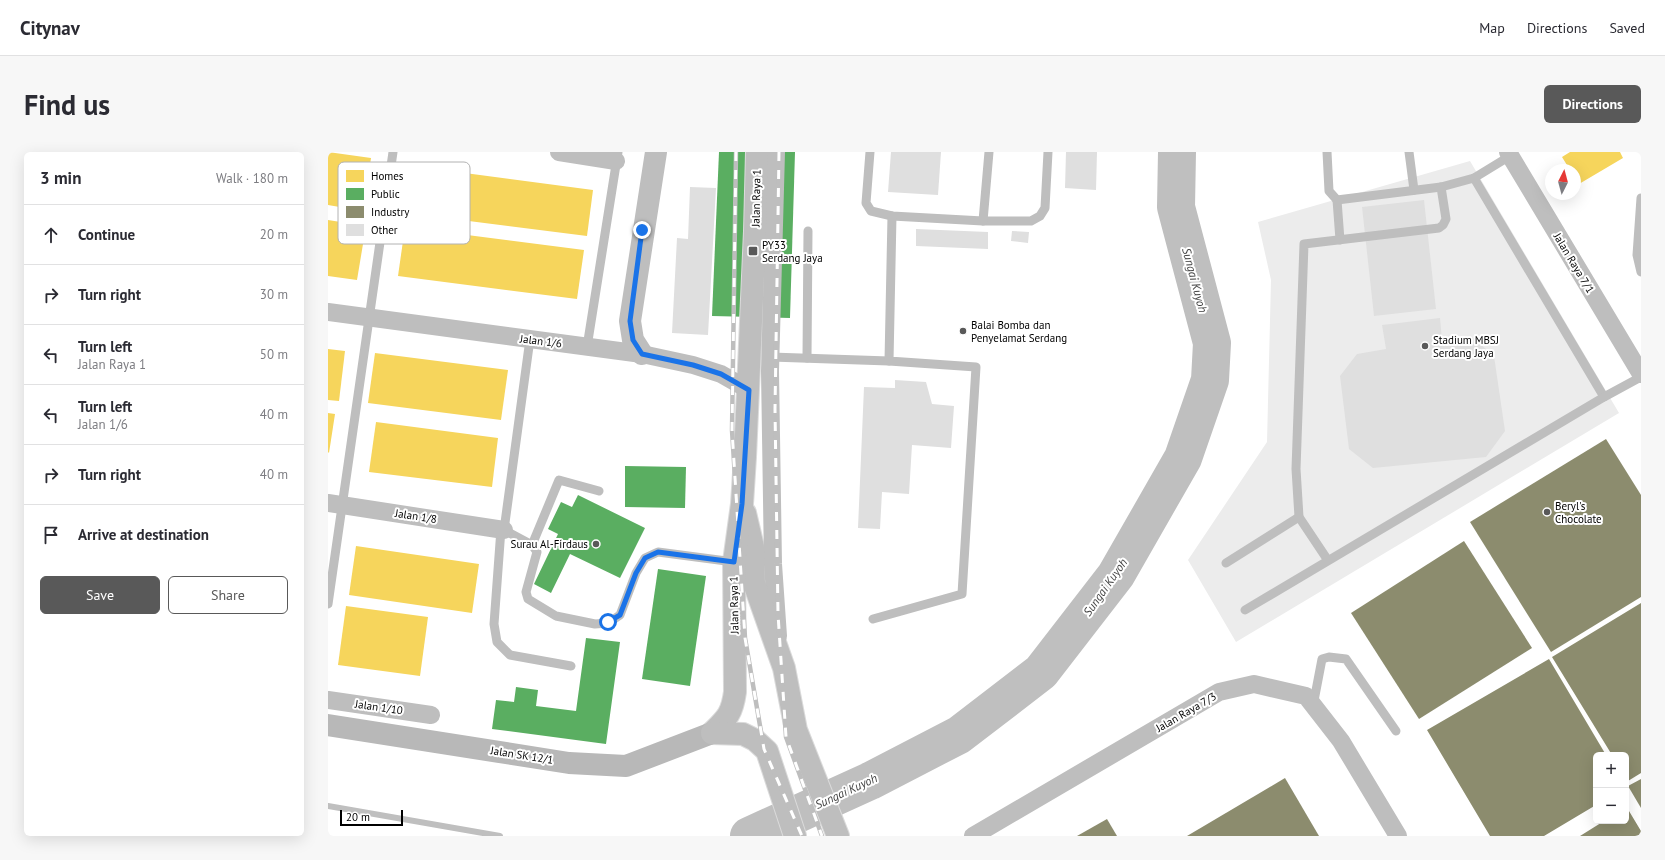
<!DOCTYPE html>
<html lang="en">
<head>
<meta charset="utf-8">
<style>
  :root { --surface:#fff; --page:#f7f7f7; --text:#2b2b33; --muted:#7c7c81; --line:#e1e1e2; --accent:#595959 }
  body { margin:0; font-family:"PT Sans",sans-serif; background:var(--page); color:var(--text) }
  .controls { position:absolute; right:12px; bottom:12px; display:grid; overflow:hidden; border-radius:6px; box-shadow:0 4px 16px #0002 }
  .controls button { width:36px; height:36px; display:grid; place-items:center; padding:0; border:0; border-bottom:1px solid var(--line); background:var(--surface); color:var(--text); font:20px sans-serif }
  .compass { position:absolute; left:1217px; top:12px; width:36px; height:36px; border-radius:50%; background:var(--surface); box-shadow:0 4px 16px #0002; rotate:6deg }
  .scale { position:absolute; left:12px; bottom:10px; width:63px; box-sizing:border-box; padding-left:4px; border:2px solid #000; border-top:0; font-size:11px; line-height:14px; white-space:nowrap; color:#000; -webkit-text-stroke:3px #fff; paint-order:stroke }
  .stop { position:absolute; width:12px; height:12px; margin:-9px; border:3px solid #1a73e8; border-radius:50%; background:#fff }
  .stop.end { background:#1a73e8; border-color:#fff; box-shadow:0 1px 4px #0008 }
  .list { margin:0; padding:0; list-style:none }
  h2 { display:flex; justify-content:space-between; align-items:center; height:52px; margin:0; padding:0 16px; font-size:17px }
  h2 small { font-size:13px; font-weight:400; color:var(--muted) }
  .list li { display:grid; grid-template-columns:26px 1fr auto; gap:12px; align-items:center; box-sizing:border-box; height:60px; padding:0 16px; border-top:1px solid var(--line) }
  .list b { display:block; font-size:15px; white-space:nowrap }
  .list p { margin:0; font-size:13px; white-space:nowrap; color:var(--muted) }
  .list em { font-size:13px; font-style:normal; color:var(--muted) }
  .actions { display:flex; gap:8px; padding:12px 16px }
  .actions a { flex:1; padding:9px 0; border:1px solid var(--accent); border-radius:6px; text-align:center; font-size:14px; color:var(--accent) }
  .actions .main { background:var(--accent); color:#fff }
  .icon { flex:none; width:22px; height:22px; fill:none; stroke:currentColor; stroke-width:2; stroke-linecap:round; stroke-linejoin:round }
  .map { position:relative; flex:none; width:1313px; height:684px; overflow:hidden; border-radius:6px }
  header { display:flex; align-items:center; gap:24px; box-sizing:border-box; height:56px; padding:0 20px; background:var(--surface); border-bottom:1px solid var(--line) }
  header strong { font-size:19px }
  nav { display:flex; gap:22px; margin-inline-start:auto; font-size:14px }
  .intro { display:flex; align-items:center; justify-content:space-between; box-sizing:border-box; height:96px; padding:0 24px }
  h1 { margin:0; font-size:28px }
  .button { padding:10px 18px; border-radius:6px; background:var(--accent); color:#fff; font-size:14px; font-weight:700 }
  main { display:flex; gap:24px; padding:0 24px }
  aside { flex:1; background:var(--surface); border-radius:6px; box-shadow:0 4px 16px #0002 }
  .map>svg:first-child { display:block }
  .green { fill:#ececec }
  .homes { fill:#f6d55c }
  .public { fill:#5aae61 }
  .industry { fill:#8c8c6e }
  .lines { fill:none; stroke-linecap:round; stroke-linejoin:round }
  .stream { stroke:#bfbfbf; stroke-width:6 }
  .river { stroke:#bfbfbf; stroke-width:38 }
  .building { fill:#dfdfdf }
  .primary-casing { stroke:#dbdbdb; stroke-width:24 }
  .service { stroke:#bebebe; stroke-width:9 }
  .minor { stroke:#bebebe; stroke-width:18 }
  .tertiary { stroke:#bebebe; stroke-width:22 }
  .secondary { stroke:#b8b8b8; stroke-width:22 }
  .primary { stroke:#bebebe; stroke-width:22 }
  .rail-casing { stroke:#bebebe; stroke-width:4.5 }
  .rail { stroke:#fff; stroke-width:3; stroke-dasharray:9; stroke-linecap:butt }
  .route { stroke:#1a73e8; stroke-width:5 }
  .poi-dot { fill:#595959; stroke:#fff; stroke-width:1.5 }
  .labels { text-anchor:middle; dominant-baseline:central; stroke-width:4; stroke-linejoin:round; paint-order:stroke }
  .street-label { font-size:11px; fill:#000; stroke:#fff }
  .poi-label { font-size:11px; fill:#000; stroke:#fff; text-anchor:start }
  .water-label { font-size:12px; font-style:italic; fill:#444; stroke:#fff }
  .key { fill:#fff; stroke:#b2b2b2; stroke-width:1 }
  .key-label { font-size:11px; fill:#000 }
</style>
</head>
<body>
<header>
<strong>Citynav</strong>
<nav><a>Map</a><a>Directions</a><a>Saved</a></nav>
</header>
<div class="intro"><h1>Find us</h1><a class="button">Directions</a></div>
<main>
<aside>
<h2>3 min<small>Walk · 180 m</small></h2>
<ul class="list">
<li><svg class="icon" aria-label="ahead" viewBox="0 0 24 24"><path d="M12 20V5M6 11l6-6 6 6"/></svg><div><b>Continue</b></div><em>20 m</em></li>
<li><svg class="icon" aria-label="right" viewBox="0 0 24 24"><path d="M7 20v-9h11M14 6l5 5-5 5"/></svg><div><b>Turn right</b></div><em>30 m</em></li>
<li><svg class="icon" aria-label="left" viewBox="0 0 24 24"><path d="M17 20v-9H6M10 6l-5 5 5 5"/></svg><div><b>Turn left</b><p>Jalan Raya 1</p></div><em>50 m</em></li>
<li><svg class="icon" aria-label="left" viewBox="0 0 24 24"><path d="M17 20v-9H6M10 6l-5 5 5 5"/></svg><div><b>Turn left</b><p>Jalan 1/6</p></div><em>40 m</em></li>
<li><svg class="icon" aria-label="right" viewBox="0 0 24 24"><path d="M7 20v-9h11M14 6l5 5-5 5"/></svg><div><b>Turn right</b></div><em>40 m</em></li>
<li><svg class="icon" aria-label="arrive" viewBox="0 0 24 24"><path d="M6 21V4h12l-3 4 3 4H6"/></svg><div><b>Arrive at destination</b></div></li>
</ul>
<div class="actions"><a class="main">Save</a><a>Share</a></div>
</aside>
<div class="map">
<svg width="1313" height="684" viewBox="0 0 1313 684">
  <rect width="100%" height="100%" fill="#fff"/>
  <path class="green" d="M 1142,9 L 1291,261 L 908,490 L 860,408 L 939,290 L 943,128 L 930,70 Z"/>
  <g class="homes">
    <path d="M 0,0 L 43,6 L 35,59 L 0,53 Z"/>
    <path d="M 1242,0 L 1292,0 L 1295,6 L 1251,32 L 1247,26 L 1247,18 L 1242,18 L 1234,5 Z"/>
    <path d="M 84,14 L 265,38 L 259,84 L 78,61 Z"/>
    <path d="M 0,68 L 38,74 L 29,128 L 0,124 Z"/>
    <path d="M 77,75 L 256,98 L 249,147 L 70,124 Z"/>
    <path d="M 0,197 L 17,199 L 11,249 L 0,248 Z"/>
    <path d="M 47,201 L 180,218 L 173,268 L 40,251 Z"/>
    <path d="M 0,261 L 7,262 L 1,301 L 0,300 Z"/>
    <path d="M 48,270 L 170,286 L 164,335 L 41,320 Z"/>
    <path d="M 28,394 L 151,412 L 144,461 L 21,443 Z"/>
    <path d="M 18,454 L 100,465 L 92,524 L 10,513 Z"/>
  </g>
  <g class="public">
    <path d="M 391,0 L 467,0 L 462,166 L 384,164 Z"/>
    <path d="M 297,314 L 358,315 L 357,356 L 297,355 Z"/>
    <path d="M 250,343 L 317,376 L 292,426 L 242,402 L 223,441 L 206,432 L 230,382 L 220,377 L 233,350 L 244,355 Z"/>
    <path d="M 330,417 L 378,424 L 362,534 L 314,527 Z"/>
    <path d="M 258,486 L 292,490 L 278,592 L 164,577 L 168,548 L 186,550 L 188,535 L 210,538 L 208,554 L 248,559 Z"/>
  </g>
  <g class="industry">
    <path d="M 1278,287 L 1313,343 L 1313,445 L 1223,500 L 1142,370 Z"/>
    <path d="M 1136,389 L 1204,496 L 1091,567 L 1023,461 Z"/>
    <path d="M 1313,451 L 1313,621 L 1300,629 L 1298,626 L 1298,603 L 1284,603 L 1224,505 Z"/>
    <path d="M 1221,507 L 1278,603 L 1268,603 L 1268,653 L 1216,684 L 1162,684 L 1099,578 Z"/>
    <path d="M 957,626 L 991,684 L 859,684 Z"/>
    <path d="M 1313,627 L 1313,656 L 1300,634 Z"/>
    <path d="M 1298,654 L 1313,679 L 1313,684 L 1252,684 L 1276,669 L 1298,669 Z"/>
    <path d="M 779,667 L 789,684 L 749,684 Z"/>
  </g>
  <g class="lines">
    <path class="stream" d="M 0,654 L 172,684"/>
    <path class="river" d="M 421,684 L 542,629 L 631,583 L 713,520 L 788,423 L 855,306 L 882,228 L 884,191 L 848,55 L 849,0"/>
  </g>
  <g class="building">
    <path d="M 563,0 L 613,0 L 610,43 L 560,40 Z"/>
    <path d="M 738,0 L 769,0 L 768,38 L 737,36 Z"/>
    <path d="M 362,35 L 388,36 L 380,183 L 344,181 L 349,86 L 360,87 Z"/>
    <path d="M 1096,48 L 1108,157 L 1046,164 L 1034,55 Z"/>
    <path d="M 588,77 L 660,80 L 660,97 L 588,94 Z"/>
    <path d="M 684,79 L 701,80 L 700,91 L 683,89 Z"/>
    <path d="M 1112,166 L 1114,188 L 1144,185 L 1166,204 L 1177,279 L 1158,305 L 1045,316 L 1021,297 L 1012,224 L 1029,202 L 1058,197 L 1054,173 Z"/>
    <path d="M 567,228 L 598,230 L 604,252 L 626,254 L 623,296 L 584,293 L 581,342 L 554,340 L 552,377 L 530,376 L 536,235 L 567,236 Z"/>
  </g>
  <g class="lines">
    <defs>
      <g id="primary">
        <path d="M 417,361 L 425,395 L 426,431 L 456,516 L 468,578 L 510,684"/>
        <path d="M 384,581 C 399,566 404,562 407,540 L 406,410 L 414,352 L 417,305 L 427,79 L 429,0"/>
        <path d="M 384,581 L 415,582 L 427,588 L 439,599 L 467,684"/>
      </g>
    </defs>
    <use href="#primary" class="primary-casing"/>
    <g class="service">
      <path d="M 542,0 L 538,51 L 543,59 L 564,64 L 655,69 L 703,69 L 712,64 L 717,56 L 720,0"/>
      <path d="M 999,0 L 1001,39 L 1009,48"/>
      <path d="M 1081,0 L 1086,38"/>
      <path d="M 1146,26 L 1276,245"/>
      <path d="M 1313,46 L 1309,103 L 1313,120"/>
      <path d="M 655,69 L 661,0"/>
      <path d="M 1012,88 L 1009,48 L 1113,35 L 1146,26 L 1182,4"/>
      <path d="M 202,187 L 176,378 L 204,393 L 209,400 L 198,440 L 200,447 L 228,464 L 267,472 L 280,471 L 292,463 L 308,421 L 317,406 L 330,400 L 406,410"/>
      <path d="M 259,195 L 290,0"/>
      <path d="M 443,205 L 561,209"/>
      <path d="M 479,206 L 480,79"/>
      <path d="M 173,377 L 166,472 L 169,490 L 182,503 L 243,514"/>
      <path d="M 204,393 L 231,328 L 271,339"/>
      <path d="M 999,407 L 971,365 L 968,317 L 976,92 L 1111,76 L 1115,73 L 1118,67 L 1113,35"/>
      <path d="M 898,411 L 971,365"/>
      <path d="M 0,452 L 65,0"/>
      <path d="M 917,458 L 1276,245 L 1313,225"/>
      <path d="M 545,467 L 634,442 L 648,215 L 561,209 L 564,64"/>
      <path d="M 985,554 L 994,507 L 1001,505 L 1018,507 L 1068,579"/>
    </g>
    <g class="minor">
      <path d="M 231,0 L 288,9"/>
      <path d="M 448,0 L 442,219 L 445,412 L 450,484"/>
      <path d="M 1180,0 L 1313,222"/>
      <path d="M 0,160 L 314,202 L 365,213 L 393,222 L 421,238"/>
      <path d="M 0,351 L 176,378"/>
      <path d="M 0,548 L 103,563"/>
      <path d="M 645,684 L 891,540 L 926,532 L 978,544 L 1013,589 L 1070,684"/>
    </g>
    <path class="tertiary" d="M 314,202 L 305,188 L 302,169 L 328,0"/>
    <path class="secondary" d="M 0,573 L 241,611 L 298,614 L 384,581"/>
    <use href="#primary" class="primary"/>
    <defs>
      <g id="rail">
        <path d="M 408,0 L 404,278 L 417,486 L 436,597 L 474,684"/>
        <path d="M 451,0 L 447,257 L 450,462 L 458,585 L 494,684"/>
      </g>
    </defs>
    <use href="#rail" class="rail-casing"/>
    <use href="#rail" class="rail"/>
  </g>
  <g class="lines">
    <path class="route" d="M 280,470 L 292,463 L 308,421 L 317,406 L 330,400 L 406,410 L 414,352 L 421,238 L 393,222 L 365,213 L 314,202 L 305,188 L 302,169 L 314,78"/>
  </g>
  <g class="poi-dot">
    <rect x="420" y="94" width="10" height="10" rx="2"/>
    <circle cx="635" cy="179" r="4"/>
    <circle cx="1097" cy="194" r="4"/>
    <circle cx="1219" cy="360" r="4"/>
    <circle cx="268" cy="392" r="4"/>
  </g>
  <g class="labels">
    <g class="street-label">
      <text transform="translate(428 46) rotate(-89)">Jalan Raya 1</text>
      <text transform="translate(1246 111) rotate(59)">Jalan Raya 7/1</text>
      <text transform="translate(213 189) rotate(7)">Jalan 1/6</text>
      <text transform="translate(88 364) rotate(9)">Jalan 1/8</text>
      <text transform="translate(406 453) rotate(-91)">Jalan Raya 1</text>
      <text transform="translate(51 555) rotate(8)">Jalan 1/10</text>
      <text transform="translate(858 560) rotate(-30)">Jalan Raya 7/3</text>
      <text transform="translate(194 603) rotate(9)">Jalan SK 12/1</text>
    </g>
    <g class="poi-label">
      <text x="434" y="93">PY33<tspan x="434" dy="13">Serdang Jaya</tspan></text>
      <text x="643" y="173">Balai Bomba dan<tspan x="643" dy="13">Penyelamat Serdang</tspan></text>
      <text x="1105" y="188">Stadium MBSJ<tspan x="1105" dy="13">Serdang Jaya</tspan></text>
      <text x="1227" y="354">Beryl's<tspan x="1227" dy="13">Chocolate</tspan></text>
      <text x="260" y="392" text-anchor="end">Surau Al-Firdaus</text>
    </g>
    <g class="water-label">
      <text transform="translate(867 128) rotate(75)">Sungai Kuyoh</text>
      <text transform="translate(777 435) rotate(-55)">Sungai Kuyoh</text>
      <text transform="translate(518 639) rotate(-25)">Sungai Kuyoh</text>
    </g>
  </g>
  <rect x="10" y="10" width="132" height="82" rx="6" class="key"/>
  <rect x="18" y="18" width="18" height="12" fill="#f6d55c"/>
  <rect x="18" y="36" width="18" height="12" fill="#5aae61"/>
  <rect x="18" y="54" width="18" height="12" fill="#8c8c6e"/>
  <rect x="18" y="72" width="18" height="12" fill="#dfdfdf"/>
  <g class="key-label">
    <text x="43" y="28">Homes</text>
    <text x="43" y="46">Public</text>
    <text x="43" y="64">Industry</text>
    <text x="43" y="82">Other</text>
  </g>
</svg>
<div class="controls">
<button>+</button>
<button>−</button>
</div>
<svg class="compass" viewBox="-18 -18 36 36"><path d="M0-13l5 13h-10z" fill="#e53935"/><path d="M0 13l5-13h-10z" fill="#7c7c81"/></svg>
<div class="scale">20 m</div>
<div class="stop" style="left:280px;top:470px"></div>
<div class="stop end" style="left:314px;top:78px"></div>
</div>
</main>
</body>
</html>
